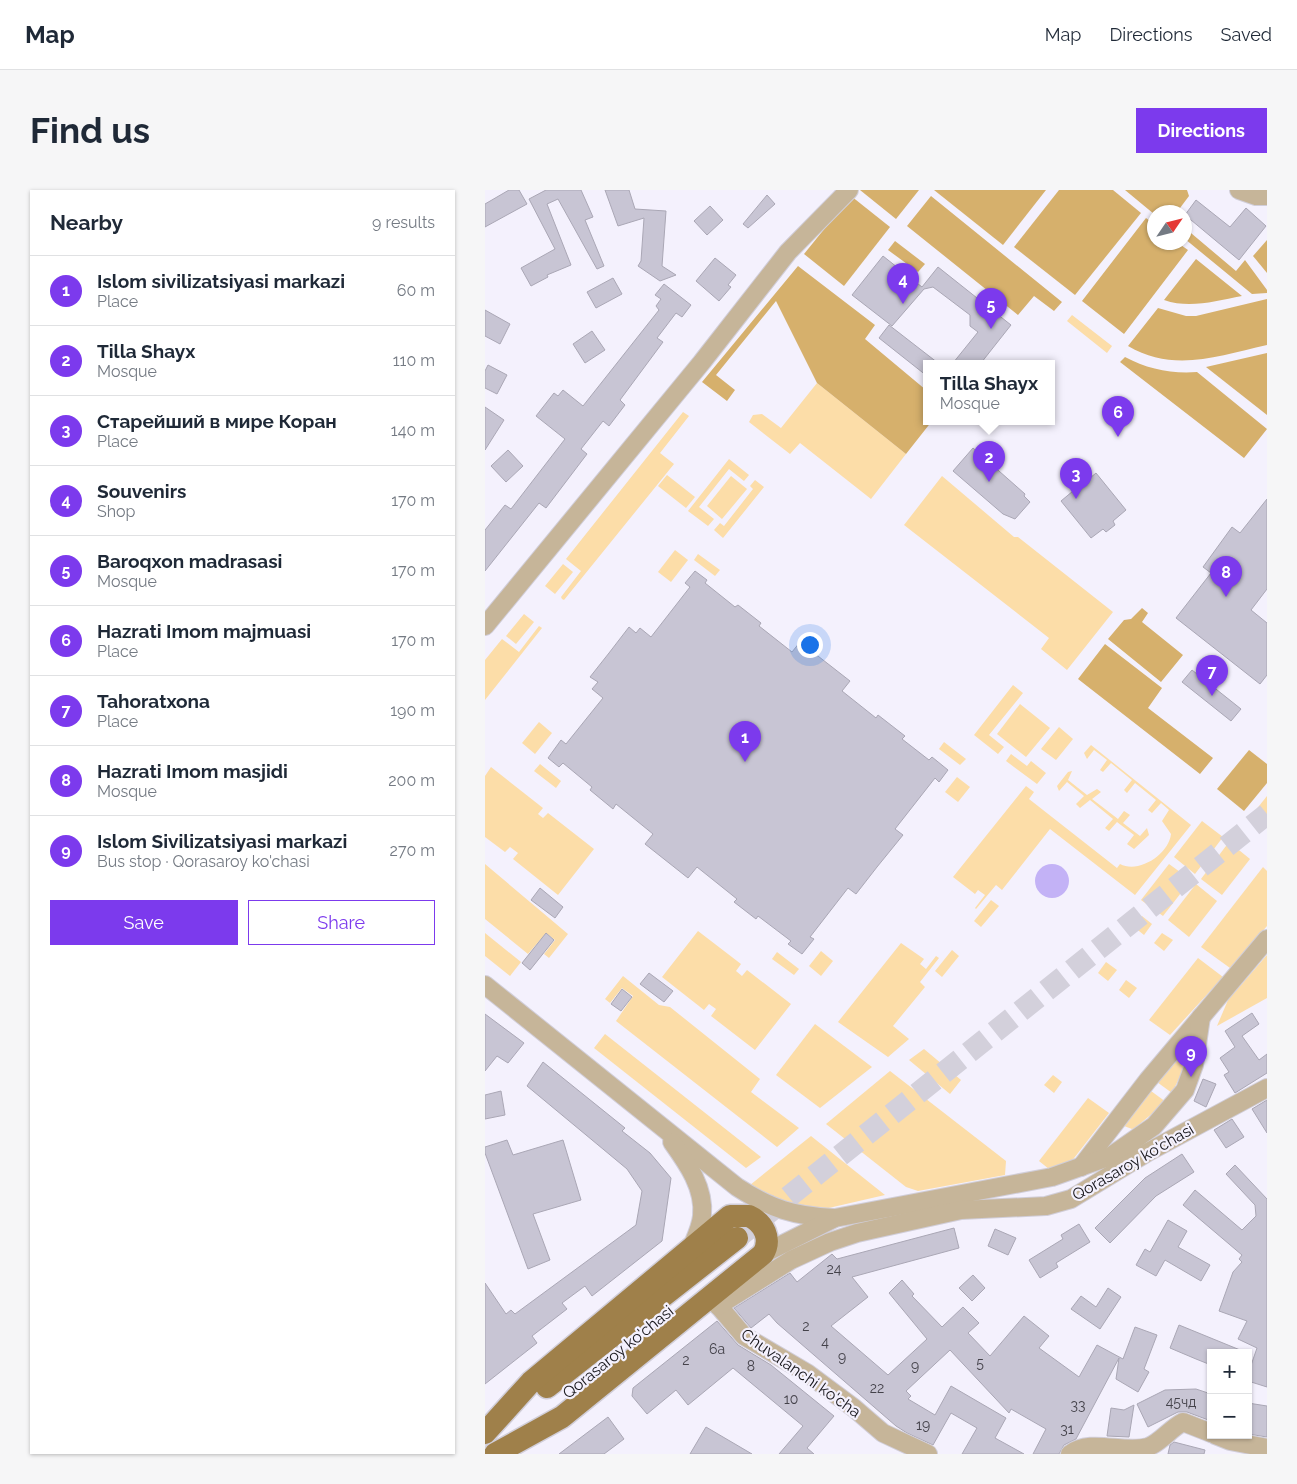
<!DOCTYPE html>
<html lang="en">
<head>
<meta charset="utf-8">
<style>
  :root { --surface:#fff; --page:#f6f6f7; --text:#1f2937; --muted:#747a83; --line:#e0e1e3; --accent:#7c3aed }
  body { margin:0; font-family:Raleway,sans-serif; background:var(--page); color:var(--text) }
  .controls { position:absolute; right:15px; bottom:15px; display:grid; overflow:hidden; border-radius:0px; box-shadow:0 1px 4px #0004 }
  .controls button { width:45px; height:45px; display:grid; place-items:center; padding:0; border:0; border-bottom:1px solid var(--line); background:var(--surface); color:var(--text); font:25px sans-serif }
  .compass { position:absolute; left:662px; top:15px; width:45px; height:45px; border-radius:50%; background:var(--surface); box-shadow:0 1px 4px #0004; rotate:55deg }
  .you { position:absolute; left:324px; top:454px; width:18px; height:18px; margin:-12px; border:4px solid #fff; border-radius:50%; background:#1a73e8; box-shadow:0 0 0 8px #1a73e833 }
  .badge { display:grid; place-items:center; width:32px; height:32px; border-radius:50%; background:var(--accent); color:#fff; font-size:16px; font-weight:700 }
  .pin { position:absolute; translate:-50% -41px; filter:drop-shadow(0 1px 2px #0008) }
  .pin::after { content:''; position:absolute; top:26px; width:18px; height:15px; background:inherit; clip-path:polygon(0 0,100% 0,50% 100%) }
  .popup { position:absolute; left:438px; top:170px; width:132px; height:65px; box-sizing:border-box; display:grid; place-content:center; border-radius:0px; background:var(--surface); filter:drop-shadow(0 1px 4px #0005); font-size:16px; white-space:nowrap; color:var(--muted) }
  .popup b { font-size:19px; color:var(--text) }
  .popup::after { content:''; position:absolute; left:50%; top:100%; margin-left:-10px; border:10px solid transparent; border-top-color:var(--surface) }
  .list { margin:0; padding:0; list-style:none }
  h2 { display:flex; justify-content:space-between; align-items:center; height:65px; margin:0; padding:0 20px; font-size:21px }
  h2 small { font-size:16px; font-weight:400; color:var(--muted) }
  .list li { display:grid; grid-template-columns:32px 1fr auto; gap:15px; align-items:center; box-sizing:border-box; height:70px; padding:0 20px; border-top:1px solid var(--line) }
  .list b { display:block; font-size:19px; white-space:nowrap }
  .list p { margin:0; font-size:16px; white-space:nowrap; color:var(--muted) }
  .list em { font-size:16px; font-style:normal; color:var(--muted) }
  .actions { display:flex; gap:10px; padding:15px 20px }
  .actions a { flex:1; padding:11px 0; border:1px solid var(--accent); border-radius:0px; text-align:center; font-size:18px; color:var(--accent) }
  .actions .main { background:var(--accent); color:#fff }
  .map { position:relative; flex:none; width:782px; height:1264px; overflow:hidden; border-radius:0px }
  header { display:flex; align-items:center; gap:30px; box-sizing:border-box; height:70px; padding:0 25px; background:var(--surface); border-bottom:1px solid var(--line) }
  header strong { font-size:24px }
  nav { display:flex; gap:28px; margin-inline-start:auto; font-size:18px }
  .intro { display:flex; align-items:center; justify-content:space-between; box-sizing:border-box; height:120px; padding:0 30px }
  h1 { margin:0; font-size:35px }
  .button { padding:12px 22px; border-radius:0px; background:var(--accent); color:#fff; font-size:18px; font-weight:700 }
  main { display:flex; gap:30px; padding:0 30px }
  aside { flex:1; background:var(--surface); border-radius:0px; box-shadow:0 1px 4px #0004 }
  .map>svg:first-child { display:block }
  .green { fill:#fcdda8 }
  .forest { fill:#d6b06c }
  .water { fill:#c3b2f6 }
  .building { fill:#c8c5d4; stroke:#aaa7b5 }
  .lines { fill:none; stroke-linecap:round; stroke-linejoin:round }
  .major-tunnel { stroke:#d3d0db; stroke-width:22; stroke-dasharray:22 11; stroke-linecap:butt }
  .minor-casing { stroke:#d1ced9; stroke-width:20 }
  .major-casing { stroke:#d1ced9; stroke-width:25 }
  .minor { stroke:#c6b599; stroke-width:18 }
  .major { stroke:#9f804a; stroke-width:22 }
  .labels { text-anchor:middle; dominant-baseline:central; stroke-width:4.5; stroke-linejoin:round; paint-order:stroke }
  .number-label { font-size:14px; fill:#44424a }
  .street-label { font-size:16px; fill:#18171c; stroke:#f4f1fd }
</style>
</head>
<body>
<header>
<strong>Map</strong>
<nav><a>Map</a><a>Directions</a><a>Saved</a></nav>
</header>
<div class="intro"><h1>Find us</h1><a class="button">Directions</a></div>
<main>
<aside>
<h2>Nearby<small>9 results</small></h2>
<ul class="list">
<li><span class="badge">1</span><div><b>Islom sivilizatsiyasi markazi</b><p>Place</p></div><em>60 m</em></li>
<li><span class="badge">2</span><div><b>Tilla Shayx</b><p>Mosque</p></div><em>110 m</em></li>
<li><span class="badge">3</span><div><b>Старейший в мире Коран</b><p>Place</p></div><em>140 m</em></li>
<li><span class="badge">4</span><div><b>Souvenirs</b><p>Shop</p></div><em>170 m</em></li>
<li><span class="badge">5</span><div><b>Baroqxon madrasasi</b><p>Mosque</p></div><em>170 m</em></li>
<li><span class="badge">6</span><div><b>Hazrati Imom majmuasi</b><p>Place</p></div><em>170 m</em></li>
<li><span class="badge">7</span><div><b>Tahoratxona</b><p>Place</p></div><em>190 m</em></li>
<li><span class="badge">8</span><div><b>Hazrati Imom masjidi</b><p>Mosque</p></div><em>200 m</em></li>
<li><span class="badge">9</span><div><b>Islom Sivilizatsiyasi markazi</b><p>Bus stop · Qorasaroy ko'chasi</p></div><em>270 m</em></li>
</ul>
<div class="actions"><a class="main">Save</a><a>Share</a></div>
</aside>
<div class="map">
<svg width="782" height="1264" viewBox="0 0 782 1264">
  <rect width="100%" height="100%" fill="#f4f1fd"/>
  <g class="green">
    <path d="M 587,125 L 627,156 L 622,163 L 582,131 Z"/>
    <path d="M 332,193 L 421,264 L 386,309 L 315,253 L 305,264 L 264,232 L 268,225 L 277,224 L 296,238 Z"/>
    <path d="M 198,222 L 204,226 L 175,263 L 189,274 L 79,410 L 77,409 L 76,407 L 96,381 L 81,369 Z"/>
    <path d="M 244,269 L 264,285 L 259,291 L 244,279 L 214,317 L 229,329 L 223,336 L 203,321 Z"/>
    <path d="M 182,285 L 210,307 L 201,318 L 173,296 Z"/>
    <path d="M 246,286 L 262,299 L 237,329 L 222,316 Z"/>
    <path d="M 457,286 L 529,347 L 533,347 L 628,422 L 582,480 L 556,459 L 564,448 L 419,335 Z"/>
    <path d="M 270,290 L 279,297 L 238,348 L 229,340 L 235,333 L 239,336 L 268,299 L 265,296 Z"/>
    <path d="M 190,360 L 203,370 L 186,392 L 173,382 Z"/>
    <path d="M 213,364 L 235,380 L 230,386 L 209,370 Z"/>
    <path d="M 78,374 L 88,382 L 70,404 L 60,396 Z"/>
    <path d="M 39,424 L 49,432 L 31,454 L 21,446 Z"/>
    <path d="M 54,436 L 57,438 L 0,510 L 0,470 L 17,449 L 34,462 Z"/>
    <path d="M 528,495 L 538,503 L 504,545 L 519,557 L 513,564 L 489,545 Z"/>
    <path d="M 535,514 L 565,538 L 541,567 L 512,544 Z"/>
    <path d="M 54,532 L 67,543 L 50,564 L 37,553 Z"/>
    <path d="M 574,537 L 588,549 L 571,570 L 556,559 Z"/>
    <path d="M 459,552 L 481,569 L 475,575 L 454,559 Z"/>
    <path d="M 606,555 L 706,635 L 650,705 L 565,639 L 517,700 L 511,695 L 491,719 L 490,718 L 500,705 L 493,700 L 490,704 L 468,687 L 541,596 L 549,602 L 544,609 L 632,678 L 635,674 C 654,684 684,664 686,644 L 677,631 L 684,620 L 676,613 L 667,623 L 663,620 L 671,610 L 650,593 L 642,603 L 639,600 L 647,590 L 626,573 L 618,582 L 615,580 L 622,570 L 609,560 L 602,569 L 599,563 Z"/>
    <path d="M 526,564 L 542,576 L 546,571 L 561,583 L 552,594 L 521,571 Z"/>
    <path d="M 55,574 L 76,591 L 71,598 L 49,581 Z"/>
    <path d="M 6,577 L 58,618 L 53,624 L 58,628 L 63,623 L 109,659 L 73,705 L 28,669 L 33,663 L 25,657 L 20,662 L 0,647 L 0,586 Z"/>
    <path d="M 587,581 L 583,590 L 602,605 L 612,599 L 616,602 L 607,609 L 633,629 L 639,621 L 645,625 L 638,633 L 655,646 L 662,638 L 664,645 L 649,659 L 642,654 L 649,645 L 632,632 L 624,641 L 620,638 L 628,629 L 605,610 L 595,618 L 591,614 L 599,606 L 582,592 L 574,601 L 572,596 L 583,582 Z"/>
    <path d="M 472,587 L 485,597 L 473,612 L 460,602 Z"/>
    <path d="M 782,606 L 782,638 L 766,626 Z"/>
    <path d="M 717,631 L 738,647 L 710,684 L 689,667 Z"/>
    <path d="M 744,652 L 765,669 L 737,705 L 716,689 Z"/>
    <path d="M 0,674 L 83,744 L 64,768 L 59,764 L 70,750 L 61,743 L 43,764 L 0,729 Z"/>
    <path d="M 684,674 L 706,690 L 678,726 L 656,710 Z"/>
    <path d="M 778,677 L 782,681 L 782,736 L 745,778 L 716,757 Z"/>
    <path d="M 711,694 L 732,711 L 704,747 L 683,730 Z"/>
    <path d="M 506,710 L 514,716 L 496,737 L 489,731 Z"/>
    <path d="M 657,726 L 667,734 L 659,745 L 649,737 Z"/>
    <path d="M 213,741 L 256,774 L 251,781 L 257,786 L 262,780 L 306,814 L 270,860 L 226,826 L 231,819 L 224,814 L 219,820 L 177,787 Z"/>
    <path d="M 0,743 L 36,772 L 25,786 L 0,766 Z"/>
    <path d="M 677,743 L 688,750 L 679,761 L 669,753 Z"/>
    <path d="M 416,753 L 439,769 L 435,774 L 441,779 L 451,766 L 454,768 L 435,792 L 440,797 L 408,836 L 424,849 L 403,867 L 353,832 Z"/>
    <path d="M 467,760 L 474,766 L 457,787 L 450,781 Z"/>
    <path d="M 336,761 L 348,771 L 336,786 L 324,776 Z"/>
    <path d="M 292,762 L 314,779 L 309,785 L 287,769 Z"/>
    <path d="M 782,765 L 782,808 L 732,836 L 743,810 Z"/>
    <path d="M 713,768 L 738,787 L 685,845 L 664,830 Z"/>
    <path d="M 621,772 L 632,780 L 623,791 L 613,783 Z"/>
    <path d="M 138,786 L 174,815 L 185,817 L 275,889 L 266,902 L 314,938 L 292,957 L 131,831 L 148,806 L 137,798 L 125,813 L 120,809 Z"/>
    <path d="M 641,790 L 652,798 L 644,808 L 634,800 Z"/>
    <path d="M 330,834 L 387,877 L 335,918 L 291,885 Z"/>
    <path d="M 120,844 L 276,967 L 261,978 L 109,858 Z"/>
    <path d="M 702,855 L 698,880 L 687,903 L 672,892 Z"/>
    <path d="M 439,859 L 476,890 L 465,904 L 424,870 Z"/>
    <path d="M 405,881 L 521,971 L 520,985 L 433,1001 L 421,997 L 341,934 Z"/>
    <path d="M 568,885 L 577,892 L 569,903 L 559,895 Z"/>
    <path d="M 666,901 L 681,912 L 651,937 L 647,939 L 639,936 Z"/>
    <path d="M 603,908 L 624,923 L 586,972 L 564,979 L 554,971 Z"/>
    <path d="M 326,946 L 400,1005 L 322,1023 L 279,1004 L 265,995 Z"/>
  </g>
  <g class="forest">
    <path d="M 375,0 L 434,0 L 411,29 Z"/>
    <path d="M 449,0 L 561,0 L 518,55 Z"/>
    <path d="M 574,0 L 628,0 L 656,23 L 590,105 L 529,57 Z"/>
    <path d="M 640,0 L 702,0 L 704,6 L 692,22 L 669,22 L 669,24 Z"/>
    <path d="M 366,6 L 405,37 L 359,96 L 319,64 Z"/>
    <path d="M 446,6 L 577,112 L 569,121 L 549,106 L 533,125 L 422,36 Z"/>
    <path d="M 661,28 L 669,34 L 669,52 L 693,53 L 703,60 L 639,144 L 597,111 Z"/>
    <path d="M 700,38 L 751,81 L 760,70 L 782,100 L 782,103 L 767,104 L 700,49 Z"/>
    <path d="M 782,50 L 782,83 L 768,66 Z"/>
    <path d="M 410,51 L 440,74 L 433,82 L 403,60 Z"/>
    <path d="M 711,69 L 757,106 C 730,111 705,119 679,110 Z"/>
    <path d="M 313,76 L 390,135 L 380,149 L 441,200 L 442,231 L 447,231 L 421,264 L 332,193 L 291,111 L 231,185 L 250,200 L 242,211 L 217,192 Z"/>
    <path d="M 782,109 L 782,155 C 733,166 689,183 643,156 L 673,118 L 701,126 L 711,126 Z"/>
    <path d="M 782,163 L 782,225 L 721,177 Z"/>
    <path d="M 640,167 C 662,179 687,184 712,182 L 782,239 L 759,268 L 635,172 Z"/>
    <path d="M 657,418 L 663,423 L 657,432 L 698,465 L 676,492 L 623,449 L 639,430 L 646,429 Z"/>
    <path d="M 620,454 L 677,498 L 663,518 L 728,568 L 715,584 L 593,489 Z"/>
    <path d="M 764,560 L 782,574 L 782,593 L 759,621 L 732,599 Z"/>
  </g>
  <circle class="water" cx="567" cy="691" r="17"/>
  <g class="building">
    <path d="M 24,0 L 34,0 L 42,14 L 0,37 L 0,14 Z"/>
    <path d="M 61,0 L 96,0 L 108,27 L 100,30 L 119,76 L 112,79 L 73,9 L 62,14 L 86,75 L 62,85 L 63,87 L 46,96 L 36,78 L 70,59 L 44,9 Z"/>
    <path d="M 120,0 L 144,0 L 150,19 L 181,21 L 177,76 L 191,85 L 175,91 L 153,76 L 156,71 L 159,28 L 133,36 Z"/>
    <path d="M 282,5 L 290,14 L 263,38 L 258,34 Z"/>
    <path d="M 711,10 L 745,37 L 761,18 L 781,36 L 754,70 L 700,25 Z"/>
    <path d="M 225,16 L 238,30 L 222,45 L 209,31 Z"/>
    <path d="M 398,66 L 437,97 L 453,77 L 526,135 L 496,173 L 468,173 L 493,142 L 485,136 L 485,125 L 448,97 L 439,99 L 407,136 L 367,105 Z"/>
    <path d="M 230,68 L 251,85 L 243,95 L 246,97 L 234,111 L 211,91 Z"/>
    <path d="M 128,88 L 137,104 L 111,118 L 102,102 Z"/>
    <path d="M 179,94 L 206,115 L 197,127 L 191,123 L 172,148 L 178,152 L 135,210 L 140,215 L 124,236 L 118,231 L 96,259 L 102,264 L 61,318 L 54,313 L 0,381 L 0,340 L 20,315 L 26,319 L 80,249 L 51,226 L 69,203 L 73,206 L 78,200 L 98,216 L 174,120 L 171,116 L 176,109 L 170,105 Z"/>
    <path d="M 0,120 L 25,134 L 15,154 L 0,146 Z"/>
    <path d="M 404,135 L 453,173 L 442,173 L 442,186 L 394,148 Z"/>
    <path d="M 107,141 L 120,160 L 100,173 L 88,154 Z"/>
    <path d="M 3,175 L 22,185 L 12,204 L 0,198 L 0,181 Z"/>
    <path d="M 0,217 L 19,230 L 0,260 Z"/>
    <path d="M 488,258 L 540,304 L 539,306 L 545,312 L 530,329 L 518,324 L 468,281 Z"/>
    <path d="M 23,260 L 38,276 L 21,292 L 6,276 Z"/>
    <path d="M 611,283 L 641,320 L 628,331 L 630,335 L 621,342 L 618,339 L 606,348 L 576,311 L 588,301 L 586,298 L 596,290 L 599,293 Z"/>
    <path d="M 782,309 L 782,399 L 766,420 L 782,433 L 782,485 L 775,494 L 691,428 L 726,383 L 718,377 L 747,337 L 755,343 Z"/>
    <path d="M 210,381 L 222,390 L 220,393 L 250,417 L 253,415 L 276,433 L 274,436 L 307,462 L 315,452 L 365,491 L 357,501 L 391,528 L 393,525 L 420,546 L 417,549 L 444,570 L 447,567 L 463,580 L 454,592 L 450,588 L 410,639 L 418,645 L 392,677 L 371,704 L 363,698 L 325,747 L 329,749 L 317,764 L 303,754 L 306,751 L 273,726 L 271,729 L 249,712 L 252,709 L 212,677 L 203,688 L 160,654 L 168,644 L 131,614 L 128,619 L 105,600 L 107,597 L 78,573 L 74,577 L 63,568 L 76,550 L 81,554 L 118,508 L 107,499 L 113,492 L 105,487 L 124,463 L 144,437 L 151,443 L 155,438 L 166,447 L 205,397 L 200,393 Z"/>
    <path d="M 707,480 L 756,519 L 746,531 L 697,492 Z"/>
    <path d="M 55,698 L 78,717 L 70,728 L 46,710 Z"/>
    <path d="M 61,743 L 69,750 L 45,780 L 37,773 Z"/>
    <path d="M 164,783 L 188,801 L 179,812 L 155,794 Z"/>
    <path d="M 137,799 L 147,807 L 136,821 L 126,814 Z"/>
    <path d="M 767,823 L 774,834 L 757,846 L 774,870 L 782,864 L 782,883 L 750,903 L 739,885 L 744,882 L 735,868 L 750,857 L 740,841 Z"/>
    <path d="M 0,824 L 39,853 L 23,873 L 12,866 L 0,881 Z"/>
    <path d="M 58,872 L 140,938 L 137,941 L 165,963 L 186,988 L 177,1051 L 107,1106 L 100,1096 L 77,1113 L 82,1119 L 47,1146 L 52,1153 L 0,1194 L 0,1093 L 21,1124 L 26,1120 L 30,1124 L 151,1035 L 157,1001 L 142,979 L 42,896 Z"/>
    <path d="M 718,889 L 731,894 L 721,917 L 709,911 Z"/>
    <path d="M 16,901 L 20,925 L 0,929 L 0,905 Z"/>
    <path d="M 782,910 L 782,943 L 767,919 Z"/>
    <path d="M 747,929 L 759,947 L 741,958 L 729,940 Z"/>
    <path d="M 22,950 L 28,965 L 78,950 L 96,1010 L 48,1024 L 65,1070 L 43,1079 L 0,963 L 0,957 Z"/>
    <path d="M 697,964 L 709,982 L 671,1006 L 625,1053 L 610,1038 L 660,988 Z"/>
    <path d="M 750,975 L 782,1009 L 782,1197 L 763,1191 L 763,1184 L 772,1158 L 753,1149 L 762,1131 L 734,1121 L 748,1082 L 757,1072 L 754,1069 L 757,1065 L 698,1015 L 710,1000 L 757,1040 L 771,1026 L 770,1015 L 741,984 Z"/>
    <path d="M 683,1030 L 702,1041 L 693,1057 L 725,1075 L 716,1091 L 680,1070 L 671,1086 L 651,1075 L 660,1059 L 665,1062 Z"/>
    <path d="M 594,1034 L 605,1052 L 571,1073 L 573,1077 L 555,1088 L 544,1070 L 578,1049 L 576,1045 Z"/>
    <path d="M 469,1038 L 474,1058 L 367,1087 L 383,1107 L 346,1136 L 403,1185 L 442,1149 L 404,1103 L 417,1090 L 429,1104 L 427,1106 L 457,1137 L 478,1117 L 494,1133 L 483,1143 L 505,1166 L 539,1126 L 564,1146 L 554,1158 L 594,1187 L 612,1155 L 638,1169 L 650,1137 L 672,1145 L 659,1179 L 664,1182 L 653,1202 L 631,1189 L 634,1168 L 591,1249 L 579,1255 L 574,1264 L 548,1264 L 561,1239 L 526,1219 L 524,1223 L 465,1160 L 421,1201 L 426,1206 L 423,1209 L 450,1225 L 466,1196 L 521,1228 L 510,1248 L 539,1264 L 477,1264 L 492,1238 L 466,1223 L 448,1255 L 422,1243 L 411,1236 L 292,1133 L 284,1124 L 266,1138 L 249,1118 L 305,1083 L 312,1092 L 347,1064 L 352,1069 Z"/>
    <path d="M 510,1039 L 531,1048 L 523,1065 L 503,1056 Z"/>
    <path d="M 488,1085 L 500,1098 L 487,1111 L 474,1098 Z"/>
    <path d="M 623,1098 L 636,1107 L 615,1139 L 586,1119 L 596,1106 L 611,1117 Z"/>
    <path d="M 232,1131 L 253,1155 L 286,1175 L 349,1226 L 322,1258 L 329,1264 L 294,1264 L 318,1236 L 248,1178 L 203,1215 L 191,1200 L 162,1224 L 147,1206 L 148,1198 Z"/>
    <path d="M 694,1135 L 760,1162 L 760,1163 L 726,1163 L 726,1175 L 711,1169 L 685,1158 Z"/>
    <path d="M 711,1199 L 726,1204 L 726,1231 L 702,1222 L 693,1222 L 663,1237 L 652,1214 L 680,1200 Z"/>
    <path d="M 763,1213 L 782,1216 L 782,1247 L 763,1244 Z"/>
    <path d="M 649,1215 L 644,1247 L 622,1246 L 626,1218 L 639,1220 Z"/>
    <path d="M 123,1227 L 139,1249 L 119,1264 L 74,1264 Z"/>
    <path d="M 221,1237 L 267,1264 L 205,1264 Z"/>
    <path d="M 689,1252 L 720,1260 L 719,1264 L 683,1264 L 685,1255 Z"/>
  </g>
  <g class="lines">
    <path class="major-tunnel" d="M 252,1048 L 782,624"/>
    <defs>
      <g id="minor">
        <path d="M 754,0 L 771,6 L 782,6"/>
        <path d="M 0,436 L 217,172 L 303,62 L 364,0"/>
        <path d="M 0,795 L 252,997 C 286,1019 309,1026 349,1028"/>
        <path d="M 187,952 C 202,973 220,998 217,1026 C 216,1037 210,1049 206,1059"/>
        <path d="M 596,977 L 663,890 L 782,749"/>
        <path d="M 278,1064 L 350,1028 L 567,987 L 626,966 L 669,936 L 700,900 L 709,875 L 716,827"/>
        <path d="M 226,1107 L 259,1146 L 322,1183 L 369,1218 L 398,1243 L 443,1264"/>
        <path d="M 233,1116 L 306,1070 L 345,1052 L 372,1043 L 476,1020 L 561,1016 L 586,1009 L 663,962 L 782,898"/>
        <path d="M 730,1245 L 745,1251 L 782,1258"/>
        <path d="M 585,1264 C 605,1248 639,1264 663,1257 C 675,1253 686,1238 698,1232 L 726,1243"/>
      </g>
      <g id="major">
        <path d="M 62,1197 L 252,1048"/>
        <path d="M 0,1243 L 46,1192 L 245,1026 L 264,1026 C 279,1033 287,1049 278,1064 L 77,1227 L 10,1264"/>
      </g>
    </defs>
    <use href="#minor" class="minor-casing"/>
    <use href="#major" class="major-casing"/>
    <use href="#minor" class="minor"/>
    <use href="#major" class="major"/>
  </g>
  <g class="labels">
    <g class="number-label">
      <text x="349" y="1079">24</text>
      <text x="321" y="1136">2</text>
      <text x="340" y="1152">4</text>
      <text x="232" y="1159">6a</text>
      <text x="357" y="1167">9</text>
      <text x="201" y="1170">2</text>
      <text x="495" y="1173">5</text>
      <text x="266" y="1176">8</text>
      <text x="430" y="1176">9</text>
      <text x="392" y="1198">22</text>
      <text x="306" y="1209">10</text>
      <text x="696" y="1212">45чд</text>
      <text x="593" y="1215">33</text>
      <text x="438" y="1235">19</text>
      <text x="582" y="1239">31</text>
    </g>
    <g class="street-label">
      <text transform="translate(648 972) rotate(-30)">Qorasaroy ko'chasi</text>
      <text transform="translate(133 1162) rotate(-39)">Qorasaroy ko'chasi</text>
      <text transform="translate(316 1183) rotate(35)">Chuvalanchi ko'cha</text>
    </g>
  </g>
</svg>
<div class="controls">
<button>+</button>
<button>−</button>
</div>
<svg class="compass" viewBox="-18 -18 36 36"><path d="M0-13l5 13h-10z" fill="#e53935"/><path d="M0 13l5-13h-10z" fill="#747a83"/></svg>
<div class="you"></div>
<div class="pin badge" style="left:260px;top:572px">1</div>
<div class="pin badge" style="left:504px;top:292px">2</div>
<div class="popup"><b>Tilla Shayx</b>Mosque</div>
<div class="pin badge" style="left:591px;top:309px">3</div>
<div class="pin badge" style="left:418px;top:114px">4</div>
<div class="pin badge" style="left:506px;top:139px">5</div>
<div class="pin badge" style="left:633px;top:247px">6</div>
<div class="pin badge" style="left:727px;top:506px">7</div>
<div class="pin badge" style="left:741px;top:407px">8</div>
<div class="pin badge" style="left:706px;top:887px">9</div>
</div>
</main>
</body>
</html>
